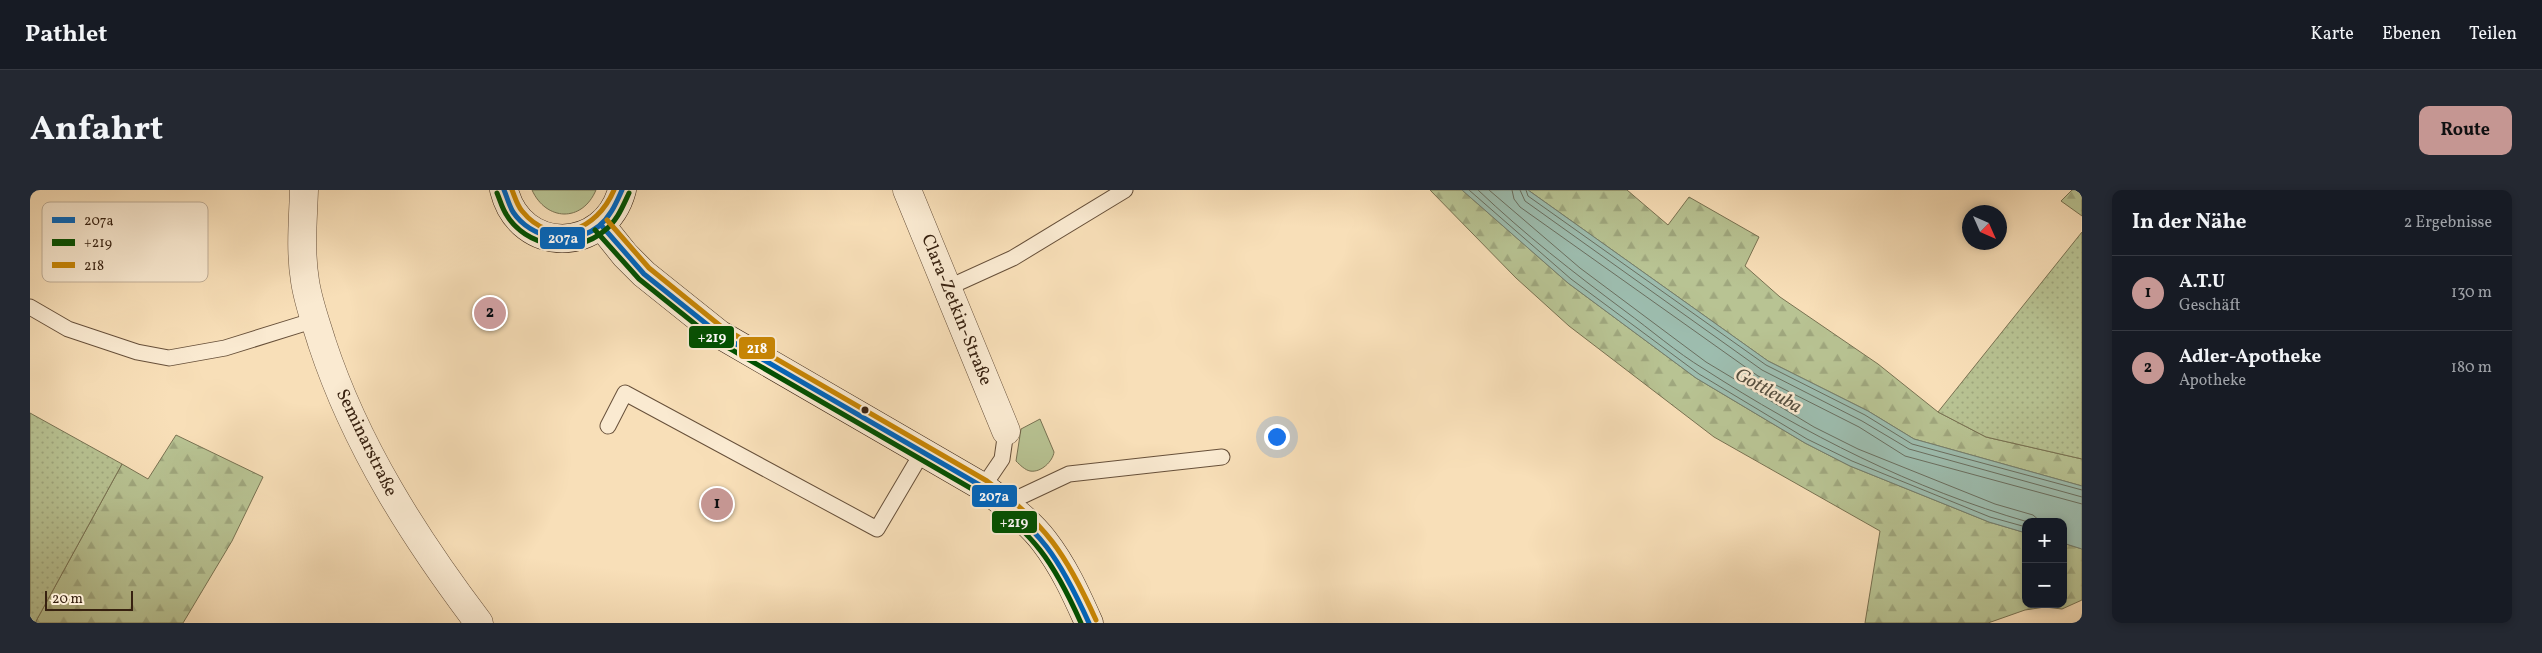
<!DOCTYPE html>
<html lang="de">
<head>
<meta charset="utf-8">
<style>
  :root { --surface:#171b24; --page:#242831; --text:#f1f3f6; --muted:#9ea1a6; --line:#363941; --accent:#c59692 }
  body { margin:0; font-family:Vollkorn,serif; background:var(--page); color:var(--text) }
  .controls { position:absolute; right:15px; bottom:15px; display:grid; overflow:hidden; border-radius:10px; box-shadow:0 2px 8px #0003 }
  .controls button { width:45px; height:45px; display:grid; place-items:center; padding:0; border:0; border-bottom:1px solid var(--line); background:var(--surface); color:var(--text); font:25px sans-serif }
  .compass { position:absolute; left:1932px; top:15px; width:45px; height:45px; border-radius:50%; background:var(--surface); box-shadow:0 2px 8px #0003; rotate:135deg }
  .scale { position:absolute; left:15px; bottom:12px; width:88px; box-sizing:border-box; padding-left:5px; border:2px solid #372110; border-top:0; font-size:14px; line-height:18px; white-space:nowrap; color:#372110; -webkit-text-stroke:4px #faead1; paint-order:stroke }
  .you { position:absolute; left:1246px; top:246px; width:18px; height:18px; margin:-12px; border:4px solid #fff; border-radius:50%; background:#1a73e8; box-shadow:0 0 0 8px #1a73e833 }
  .badge { display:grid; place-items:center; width:32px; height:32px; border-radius:50%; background:var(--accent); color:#111; font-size:16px; font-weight:700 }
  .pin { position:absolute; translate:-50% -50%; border:2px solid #fff; box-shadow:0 1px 5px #0006 }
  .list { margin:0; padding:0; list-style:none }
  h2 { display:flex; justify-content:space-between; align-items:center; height:65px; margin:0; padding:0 20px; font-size:21px }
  h2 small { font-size:16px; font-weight:400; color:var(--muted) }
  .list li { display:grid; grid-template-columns:32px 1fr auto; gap:15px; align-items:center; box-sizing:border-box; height:75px; padding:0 20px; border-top:1px solid var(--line) }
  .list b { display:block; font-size:19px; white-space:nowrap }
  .list p { margin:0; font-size:16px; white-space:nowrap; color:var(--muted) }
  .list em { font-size:16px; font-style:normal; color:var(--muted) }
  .map { position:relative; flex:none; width:2052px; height:433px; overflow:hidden; border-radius:10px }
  header { display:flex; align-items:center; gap:30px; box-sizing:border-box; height:70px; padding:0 25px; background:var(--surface); border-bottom:1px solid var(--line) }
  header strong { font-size:24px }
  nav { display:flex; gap:28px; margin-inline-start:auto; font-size:18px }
  .intro { display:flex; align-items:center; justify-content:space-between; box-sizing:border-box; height:120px; padding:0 30px }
  h1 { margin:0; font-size:35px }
  .button { padding:12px 22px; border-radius:10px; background:var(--accent); color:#111; font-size:18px; font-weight:700 }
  main { display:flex; gap:30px; padding:0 30px }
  aside { flex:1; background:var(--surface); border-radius:10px; box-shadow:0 2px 8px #0003 }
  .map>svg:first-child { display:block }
  .green { fill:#b8c393; stroke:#787252 }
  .forest { fill:url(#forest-firs); stroke:#787252 }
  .park { fill:url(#park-dots); stroke:#787252 }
  .water { fill:#9dbdaf; stroke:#747f6f }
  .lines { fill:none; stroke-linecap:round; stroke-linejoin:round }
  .shore { stroke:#6a6f60; stroke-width:1 }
  .service-casing { stroke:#67503a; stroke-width:17 }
  .minor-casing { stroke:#67503a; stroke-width:29 }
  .secondary-casing { stroke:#372110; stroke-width:29 }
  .service { stroke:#faead1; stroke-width:15 }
  .minor { stroke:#faead1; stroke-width:28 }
  .secondary { stroke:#faead1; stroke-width:28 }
  .bus-1-casing { stroke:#faead1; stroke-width:9 }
  .bus-2-casing { stroke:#faead1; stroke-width:9 }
  .bus-3-casing { stroke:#faead1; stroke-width:9 }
  .bus-1 { stroke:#0065bd; stroke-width:5 }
  .bus-2 { stroke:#005000; stroke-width:5 }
  .bus-3 { stroke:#c78504; stroke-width:5 }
  .bus-dot { fill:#372110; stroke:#faead1; stroke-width:2 }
  .labels { text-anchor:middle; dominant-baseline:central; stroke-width:5; stroke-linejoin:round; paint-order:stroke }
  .street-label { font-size:18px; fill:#372110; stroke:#faead1 }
  .water-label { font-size:19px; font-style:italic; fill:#565040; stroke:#faead1 }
  .key { fill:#faead1; stroke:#c0ae97; stroke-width:1 }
  .key-label { font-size:14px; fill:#372110 }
  .line-badge { stroke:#faead1; stroke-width:2 }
  .badge-label { font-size:14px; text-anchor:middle; font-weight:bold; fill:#fff }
</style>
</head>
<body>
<header>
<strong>Pathlet</strong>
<nav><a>Karte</a><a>Ebenen</a><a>Teilen</a></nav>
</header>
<div class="intro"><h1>Anfahrt</h1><a class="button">Route</a></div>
<main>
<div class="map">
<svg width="2052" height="433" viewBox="0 0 2052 433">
  <defs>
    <pattern id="forest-firs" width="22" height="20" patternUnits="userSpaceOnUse" patternTransform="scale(1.25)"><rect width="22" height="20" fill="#b8c393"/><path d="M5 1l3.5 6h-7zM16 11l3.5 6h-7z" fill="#9fa77e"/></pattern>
    <pattern id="park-dots" width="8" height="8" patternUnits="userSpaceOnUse" patternTransform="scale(1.25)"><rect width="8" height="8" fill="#b8c393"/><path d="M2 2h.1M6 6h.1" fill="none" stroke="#9fa77e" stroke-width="1.8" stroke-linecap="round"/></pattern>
  </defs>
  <rect width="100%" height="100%" fill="#f8dfb8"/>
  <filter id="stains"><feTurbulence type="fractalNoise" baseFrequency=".004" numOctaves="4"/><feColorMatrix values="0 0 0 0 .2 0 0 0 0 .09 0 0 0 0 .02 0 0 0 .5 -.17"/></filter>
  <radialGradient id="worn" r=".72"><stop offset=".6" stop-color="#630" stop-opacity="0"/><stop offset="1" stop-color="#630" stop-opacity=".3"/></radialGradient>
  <g class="green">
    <path d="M 502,0 L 566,0 C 552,33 516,31 502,0 Z"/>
    <path d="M 1010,229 L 1024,262 C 1023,271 1011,283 1000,281 C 995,280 990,275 986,271 L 991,239 Z"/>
  </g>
  <g class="forest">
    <path d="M 1400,0 L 1432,0 L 1538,93 L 1666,188 L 1775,253 L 1820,276 L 1959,332 L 1996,343 L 1996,414 L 2033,414 L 2033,353 L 2052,359 L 2052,410 L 2032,419 L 2015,417 L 1995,420 L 1958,433 L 1835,433 L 1850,341 L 1684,247 L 1539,136 L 1486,88 Z"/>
    <path d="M 1498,0 L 1597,0 L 1638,35 L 1659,7 L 1729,47 L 1715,76 L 1750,107 L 1848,174 L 1908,222 L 1956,247 L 2052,269 L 2052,296 L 1884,249 L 1838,221 L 1738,171 Z"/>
    <path d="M 2042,0 L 2052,0 L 2052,26 L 2031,11 Z"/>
    <path d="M 146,245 L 233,287 L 202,351 L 153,433 L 5,433 L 92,274 L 118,289 Z"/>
  </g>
  <g class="park">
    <path d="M 2052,42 L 2052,269 L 1956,247 L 1908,222 Z"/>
    <path d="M 0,223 L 92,274 L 5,433 L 0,433 Z"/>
  </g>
  <path class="water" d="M 1432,0 L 1498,0 L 1738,171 L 1838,221 L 1884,249 L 2052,296 L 2052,359 L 2033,353 L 2033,332 L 1996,332 L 1996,343 L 1959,332 L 1820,276 L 1775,253 L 1666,188 L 1538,93 Z"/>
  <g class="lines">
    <g class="shore">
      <path d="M 1439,0 L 1541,89 L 1669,184 L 1777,249 L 1822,271 L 1960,327 L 1996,337"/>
      <path d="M 1448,0 C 1494,44 1544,83 1595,121 C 1621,140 1646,162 1674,179 C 1775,244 1883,299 1998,332"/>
      <path d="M 1459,0 L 1550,78 L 1676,172 L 1784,237 L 1828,259 L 1965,314 L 2003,325 L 2011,332"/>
      <path d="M 1482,0 L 1484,9 L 1490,17 L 1728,186 L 1829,237 L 1875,266 L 2052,314"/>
      <path d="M 1490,0 L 1495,11 L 1732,180 L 1832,231 L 1879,259 L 2052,307"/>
      <path d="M 1496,0 L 1498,6 L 1736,175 L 1835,225 L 1882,254 L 2052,300"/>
    </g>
    <defs>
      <g id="service">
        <path d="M 917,98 L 983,68 L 1095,0"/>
        <path d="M 0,117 L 38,139 L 107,162 L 139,168 L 195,158 L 285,130"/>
        <path d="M 578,236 L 595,203 L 847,339 L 893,261"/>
        <path d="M 953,297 L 972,269 L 976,241"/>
        <path d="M 978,317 L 990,307 L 1039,284 L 1192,267"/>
      </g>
      <g id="minor">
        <path d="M 274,0 C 273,30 270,61 275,91 C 278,112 286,133 292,153 C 326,256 384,347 449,433"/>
        <path d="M 877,0 L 976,241"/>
      </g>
      <g id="secondary">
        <path d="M 474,0 C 490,65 575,64 592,0"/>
        <path d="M 571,35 L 595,65 L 614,84 L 689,144 L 953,297 C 974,313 998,330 1014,351 C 1034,377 1046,404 1059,433"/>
      </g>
    </defs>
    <use href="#service" class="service-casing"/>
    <use href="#minor" class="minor-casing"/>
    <use href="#secondary" class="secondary-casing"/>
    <use href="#service" class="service"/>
    <use href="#minor" class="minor"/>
    <use href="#secondary" class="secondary"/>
    <defs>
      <g id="bus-1">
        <path d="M 474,0 C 477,7 479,15 483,22 C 501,49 543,57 569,36 C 581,26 586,13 592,0"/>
        <path d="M 571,35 L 614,84 L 689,144 L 953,297 C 1011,341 1029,367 1059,433"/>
      </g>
      <g id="bus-2">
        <path d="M 467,3 C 470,10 472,18 476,24 C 495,57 545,66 574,41 C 587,31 592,18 599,3"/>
        <path d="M 565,40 L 609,89 L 685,150 L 949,303 C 1004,345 1023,370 1051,433"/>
      </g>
      <g id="bus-3">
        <path d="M 482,0 C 485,7 487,15 492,21 C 523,59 567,40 584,0"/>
        <path d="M 577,30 L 619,78 L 693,138 L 957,291 C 1016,334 1036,364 1066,430"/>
      </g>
    </defs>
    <use href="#bus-1" class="bus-1-casing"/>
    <use href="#bus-2" class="bus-2-casing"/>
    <use href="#bus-3" class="bus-3-casing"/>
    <use href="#bus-1" class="bus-1"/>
    <use href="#bus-2" class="bus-2"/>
    <use href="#bus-3" class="bus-3"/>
  </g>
  <circle class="bus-dot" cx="835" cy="220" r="4.5"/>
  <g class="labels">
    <g class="street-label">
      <text transform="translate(926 120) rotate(68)">Clara-Zetkin-Straße</text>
      <text transform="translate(336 253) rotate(64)">Seminarstraße</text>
    </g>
    <g class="water-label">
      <text transform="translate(1738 201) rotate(29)">Gottleuba</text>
    </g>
  </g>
  <rect x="12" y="12" width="166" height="80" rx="8" class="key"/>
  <rect x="22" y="27" width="23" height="6" fill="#0065bd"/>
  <rect x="22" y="49" width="23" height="7" fill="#005000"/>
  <rect x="22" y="72" width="23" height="6" fill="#c78504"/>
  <g class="key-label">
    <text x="54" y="35">207a</text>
    <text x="54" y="57">+219</text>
    <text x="54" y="80">218</text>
  </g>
  <g class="line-badge">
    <rect x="509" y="36" width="47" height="24" rx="5" fill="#0065bd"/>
    <rect x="658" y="135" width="47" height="24" rx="5" fill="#005000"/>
    <rect x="708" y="146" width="38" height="24" rx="5" fill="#c78504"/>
    <rect x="941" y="294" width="47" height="24" rx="5" fill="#0065bd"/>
    <rect x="961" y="320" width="47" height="24" rx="5" fill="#005000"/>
  </g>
  <g class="badge-label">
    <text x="533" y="53">207a</text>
    <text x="682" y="152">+219</text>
    <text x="727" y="163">218</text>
    <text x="964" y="311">207a</text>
    <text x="984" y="337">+219</text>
  </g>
  <rect width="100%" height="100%" filter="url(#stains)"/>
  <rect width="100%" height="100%" fill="url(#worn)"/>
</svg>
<div class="controls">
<button>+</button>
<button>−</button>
</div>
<svg class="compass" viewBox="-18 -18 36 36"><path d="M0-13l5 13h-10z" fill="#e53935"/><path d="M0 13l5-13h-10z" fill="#9ea1a6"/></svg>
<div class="scale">20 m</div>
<div class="you"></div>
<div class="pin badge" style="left:687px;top:314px">1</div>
<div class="pin badge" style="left:460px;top:123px">2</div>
</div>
<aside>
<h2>In der Nähe<small>2 Ergebnisse</small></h2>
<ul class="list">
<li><span class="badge">1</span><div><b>A.T.U</b><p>Geschäft</p></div><em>130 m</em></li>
<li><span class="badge">2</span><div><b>Adler-Apotheke</b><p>Apotheke</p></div><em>180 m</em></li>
</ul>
</aside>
</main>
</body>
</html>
